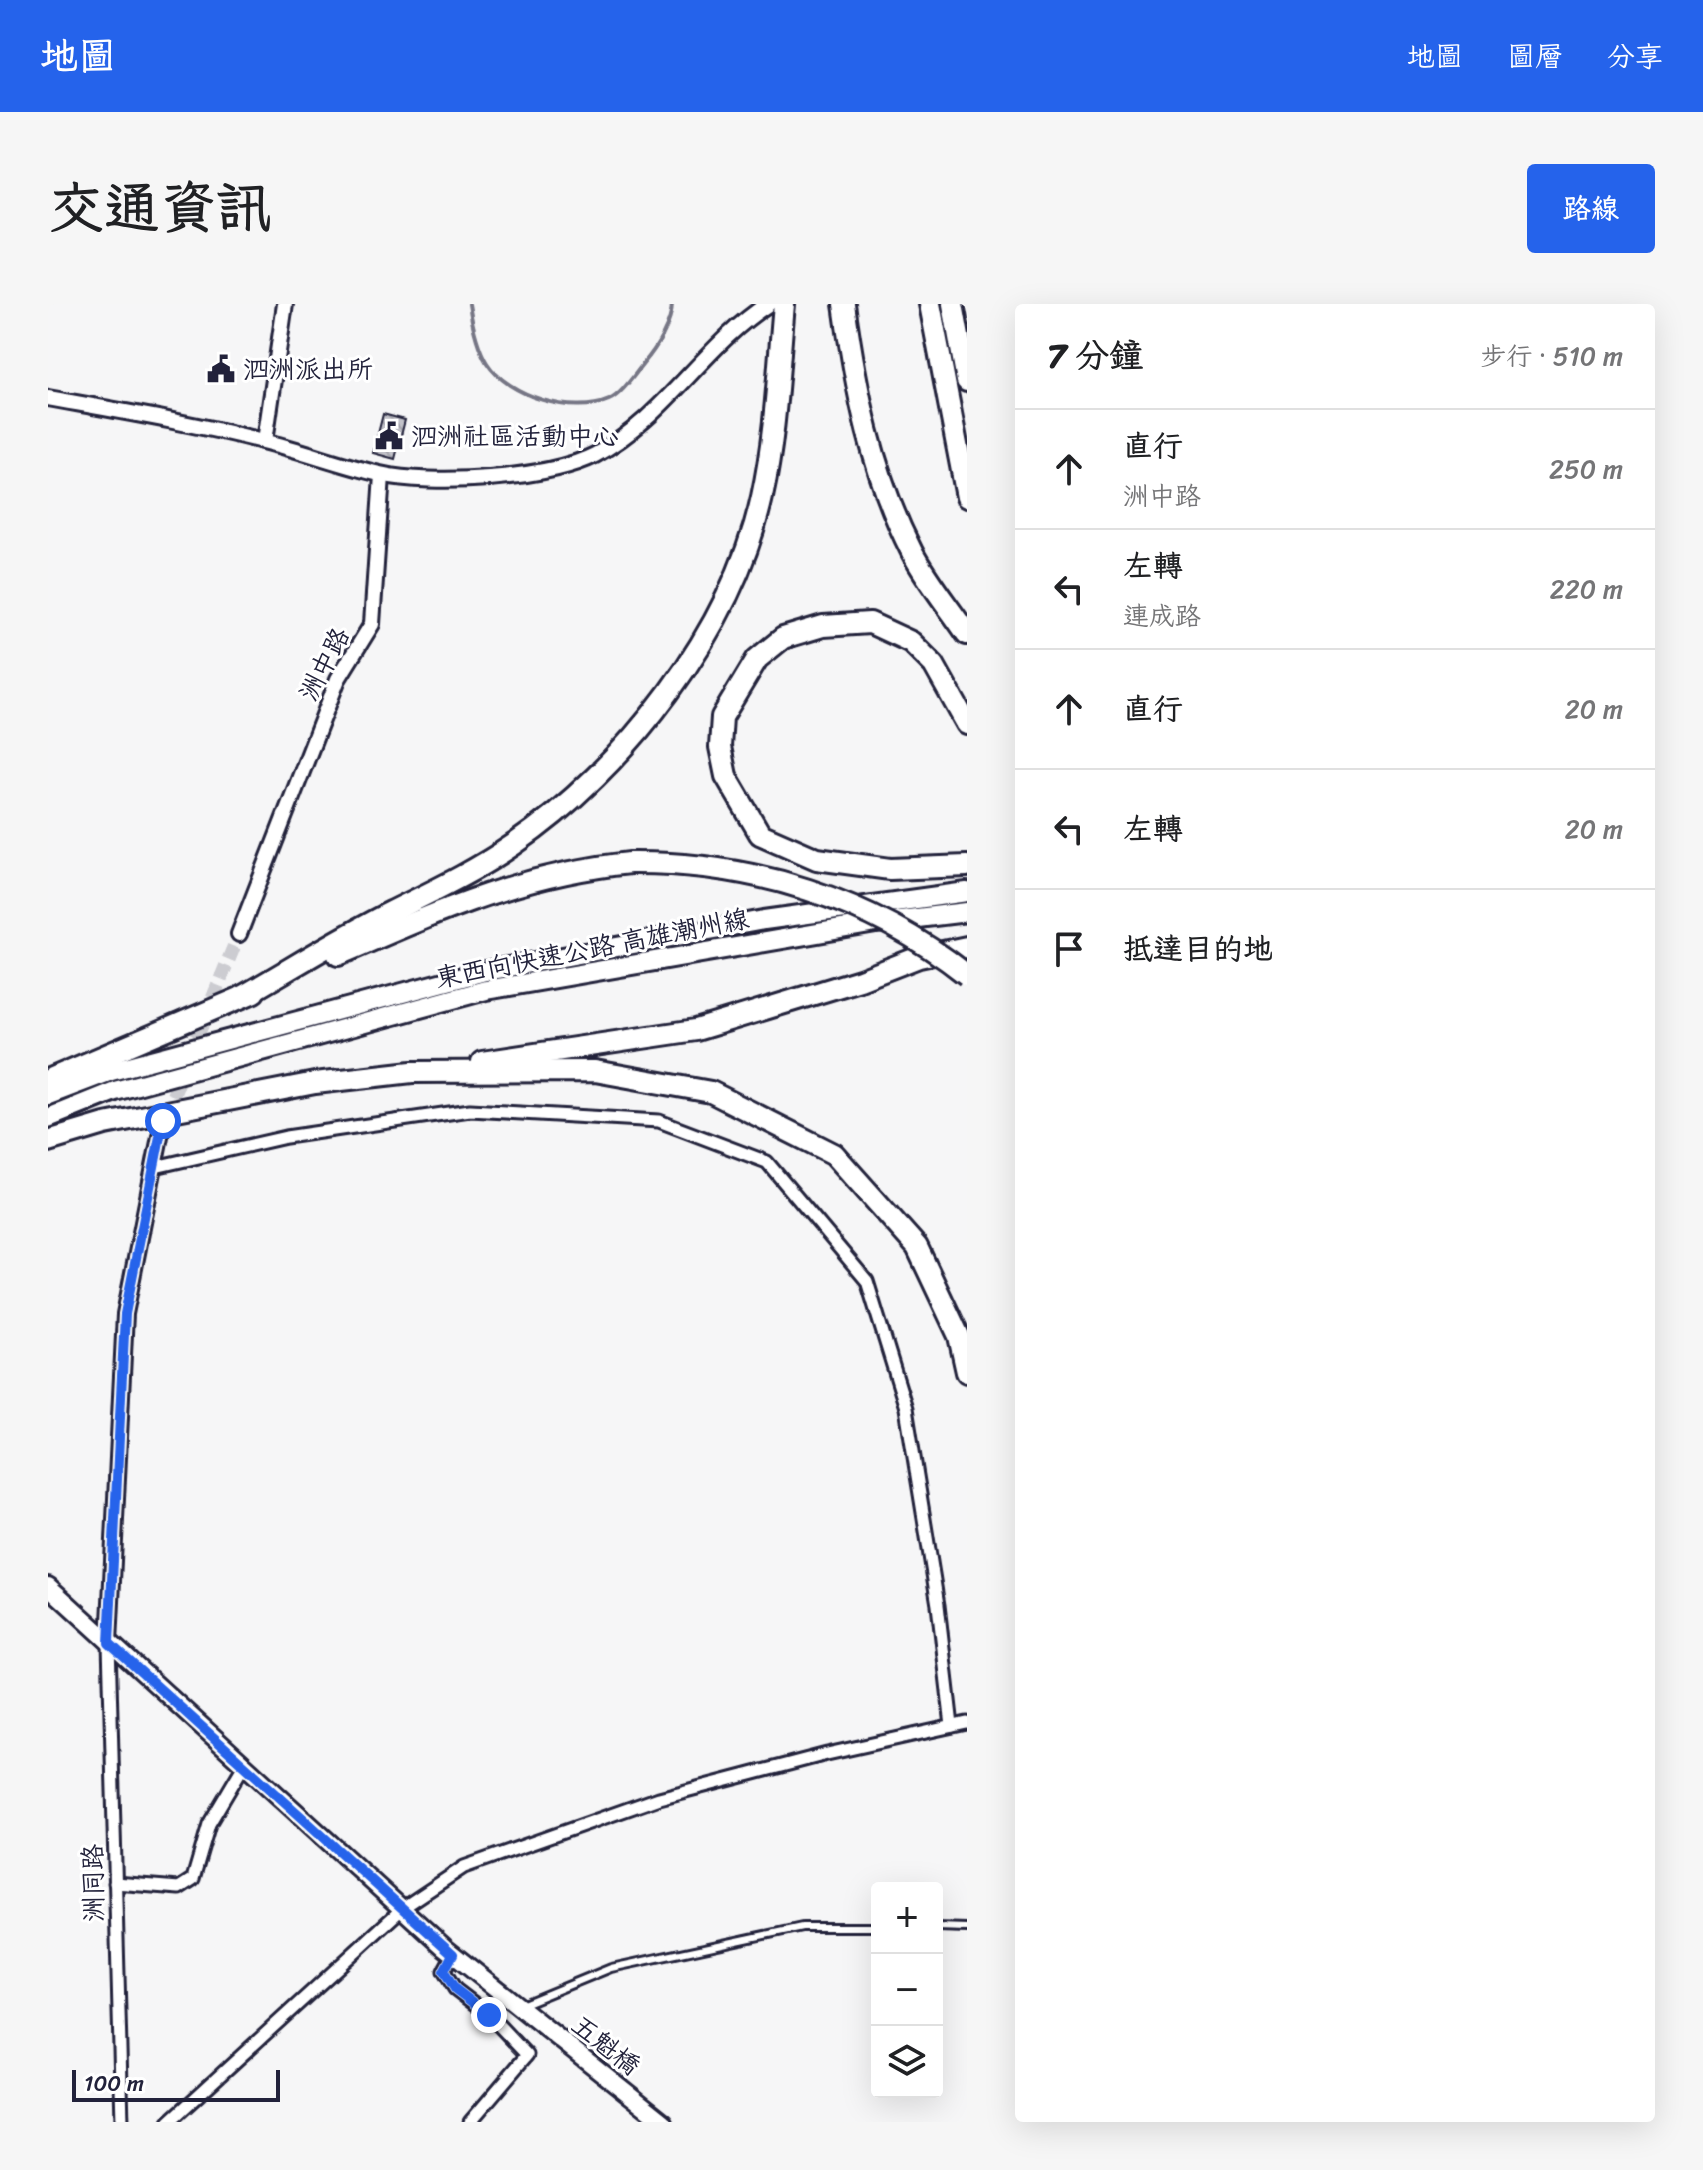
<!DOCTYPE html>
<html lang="zh-TW">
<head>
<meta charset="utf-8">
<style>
  :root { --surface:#fff; --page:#f6f6f6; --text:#202124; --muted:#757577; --line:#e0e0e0; --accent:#2563eb }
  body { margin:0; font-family:Sriracha,"LXGW WenKai TC",sans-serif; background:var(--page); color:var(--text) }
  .controls { position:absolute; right:24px; bottom:24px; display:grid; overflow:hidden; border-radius:8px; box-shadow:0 8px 32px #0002 }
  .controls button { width:72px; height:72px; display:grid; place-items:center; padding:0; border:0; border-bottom:2px solid var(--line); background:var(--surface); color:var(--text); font:40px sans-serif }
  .scale { position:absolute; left:24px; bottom:20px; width:208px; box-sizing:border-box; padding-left:8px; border:4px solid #22223b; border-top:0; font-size:22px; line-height:28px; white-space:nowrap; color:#22223b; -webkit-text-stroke:6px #fff; paint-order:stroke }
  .stop { position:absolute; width:24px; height:24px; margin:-18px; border:6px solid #2563eb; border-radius:50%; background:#fff }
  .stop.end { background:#2563eb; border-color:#fff; box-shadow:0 2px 8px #0008 }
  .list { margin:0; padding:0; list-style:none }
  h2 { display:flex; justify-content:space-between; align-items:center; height:104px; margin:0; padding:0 32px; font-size:34px }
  h2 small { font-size:26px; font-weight:400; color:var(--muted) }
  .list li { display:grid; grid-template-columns:52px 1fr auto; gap:24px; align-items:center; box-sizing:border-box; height:120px; padding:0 32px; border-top:2px solid var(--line) }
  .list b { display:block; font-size:30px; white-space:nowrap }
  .list p { margin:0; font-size:26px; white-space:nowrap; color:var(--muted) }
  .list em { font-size:26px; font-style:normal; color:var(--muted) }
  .icon { flex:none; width:44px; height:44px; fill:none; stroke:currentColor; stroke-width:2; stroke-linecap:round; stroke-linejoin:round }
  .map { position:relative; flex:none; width:919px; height:1818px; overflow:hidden; border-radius:8px }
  header { display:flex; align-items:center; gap:48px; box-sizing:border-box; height:112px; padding:0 40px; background:var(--accent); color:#fff }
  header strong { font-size:38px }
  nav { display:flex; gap:44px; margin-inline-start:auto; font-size:28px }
  .intro { display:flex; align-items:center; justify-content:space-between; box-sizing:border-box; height:192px; padding:0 48px }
  h1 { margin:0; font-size:56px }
  .button { padding:20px 36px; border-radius:8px; background:var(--accent); color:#fff; font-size:28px; font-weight:700 }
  main { display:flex; gap:48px; padding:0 48px }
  aside { flex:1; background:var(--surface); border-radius:8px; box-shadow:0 8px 32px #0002 }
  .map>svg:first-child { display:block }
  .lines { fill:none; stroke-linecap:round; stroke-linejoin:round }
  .stream { stroke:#767685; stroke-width:4 }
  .building { fill:url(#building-back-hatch); stroke:#22223b; stroke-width:2 }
  .tertiary-tunnel { stroke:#ccccd1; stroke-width:14; stroke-dasharray:14 7; stroke-linecap:butt }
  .service-casing { stroke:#22223b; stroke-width:12 }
  .minor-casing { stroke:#22223b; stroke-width:17 }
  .tertiary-casing { stroke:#22223b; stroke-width:20 }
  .secondary-casing { stroke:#22223b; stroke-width:22 }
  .trunk-casing { stroke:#22223b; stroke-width:24 }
  .motorway-casing { stroke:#22223b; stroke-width:26 }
  .service { stroke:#fff; stroke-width:6 }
  .minor { stroke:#fff; stroke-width:11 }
  .tertiary { stroke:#fff; stroke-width:14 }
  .secondary { stroke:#fff; stroke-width:16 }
  .trunk { stroke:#fff; stroke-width:18 }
  .motorway { stroke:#fff; stroke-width:20 }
  .motorway-bridge-casing { stroke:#22223b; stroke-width:26; stroke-linecap:butt }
  .motorway-bridge { stroke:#fff; stroke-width:20 }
  .route { stroke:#2563eb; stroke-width:10 }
  .labels { text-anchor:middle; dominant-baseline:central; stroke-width:6; stroke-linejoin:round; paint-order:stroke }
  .poi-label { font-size:26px; fill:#22223b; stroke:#fff; text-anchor:start }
  .street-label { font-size:26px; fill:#22223b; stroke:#fff }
</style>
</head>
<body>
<header>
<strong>地圖</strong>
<nav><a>地圖</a><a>圖層</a><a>分享</a></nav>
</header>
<div class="intro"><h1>交通資訊</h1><a class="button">路線</a></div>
<main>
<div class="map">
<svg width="919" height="1818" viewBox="0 0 919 1818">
  <defs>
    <pattern id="building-back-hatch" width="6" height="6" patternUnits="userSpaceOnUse" patternTransform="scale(2)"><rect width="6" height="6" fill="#c2c2c9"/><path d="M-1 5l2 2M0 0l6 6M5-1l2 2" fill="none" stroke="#a6a6ae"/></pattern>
  </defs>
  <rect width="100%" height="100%" fill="#f6f6f7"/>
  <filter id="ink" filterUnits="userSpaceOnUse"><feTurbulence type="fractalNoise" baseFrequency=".0125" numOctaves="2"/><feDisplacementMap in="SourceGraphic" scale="16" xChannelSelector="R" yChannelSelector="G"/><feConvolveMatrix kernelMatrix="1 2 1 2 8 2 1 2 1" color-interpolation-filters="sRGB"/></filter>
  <g filter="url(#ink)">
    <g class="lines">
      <path class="stream" d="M 421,0 C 424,19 429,43 439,59 C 460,92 525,112 561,96 C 574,90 586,71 595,60 C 608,45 624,20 624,0"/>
    </g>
    <path class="building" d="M 335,110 L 357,116 L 347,155 L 325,149 Z"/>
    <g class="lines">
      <path class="tertiary-tunnel" d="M 117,811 L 191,630"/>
      <defs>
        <g id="service">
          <path d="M 889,1623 L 919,1624"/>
          <path d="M 473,1701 L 563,1664 L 754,1623 L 829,1623"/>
        </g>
        <g id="minor">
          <path d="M 107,863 L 238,833 L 422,806 L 611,817 L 719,858 L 819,977 L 858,1104 L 890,1301 L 904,1422"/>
          <path d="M 61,1339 L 74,1818"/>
          <path d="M 67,1579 L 131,1584 L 145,1575 L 161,1520 L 196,1461"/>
          <path d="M 405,1650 L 396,1667 L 407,1685 L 441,1711 L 479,1751 L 422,1818"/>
          <path d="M 121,1818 L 356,1603 L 416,1563 L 611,1494 L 779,1450 L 919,1419"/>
        </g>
        <g id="tertiary">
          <path d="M 0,94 C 72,107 144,119 215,137 C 254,146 292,161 332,170 C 384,182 500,175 547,151 C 617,114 655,42 720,0"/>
          <path d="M 217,137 L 237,0"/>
          <path d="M 191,630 L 290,375 L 324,320 L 334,171"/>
          <path d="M 61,1339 L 77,1010 L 115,817"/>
        </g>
        <path id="secondary" d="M 0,1282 L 396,1643 L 616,1818"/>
        <g id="trunk">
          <path d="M 0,791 L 63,767 L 433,668 L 716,616 L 919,588"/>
          <path d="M 0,814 L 67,787 L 438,686 L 828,619 L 919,608"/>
        </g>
        <g id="motorway">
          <path d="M 796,0 C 808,86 824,170 864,248 C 879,277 901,303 919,330"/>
          <path d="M 882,0 L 919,193"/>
          <path d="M 905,0 L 919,77"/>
          <path d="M 919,420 L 886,361 L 863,338 L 822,319 L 775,322 L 735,334 L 709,355 L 674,413 L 672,443 L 678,472 L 712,530 L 769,555 L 842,565 L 919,562"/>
          <path d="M 290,651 C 389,608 473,570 582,559"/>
          <path d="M 195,692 C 244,664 293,633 343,608 C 385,587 426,568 465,541 C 577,465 684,327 714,193 C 728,130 730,64 736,0"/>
          <path d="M 434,758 L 648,726 L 812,676 L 871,653 L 919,643"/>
          <path d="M 0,776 L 206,688"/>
          <path d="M 0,837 L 57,820 L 267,779 L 364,768 L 547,767 L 663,788 L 786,850 L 869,943 L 911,1032 L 919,1068"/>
        </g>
      </defs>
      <use href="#service" class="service-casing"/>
      <use href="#minor" class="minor-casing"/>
      <use href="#tertiary" class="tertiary-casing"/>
      <use href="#secondary" class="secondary-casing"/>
      <use href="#trunk" class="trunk-casing"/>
      <use href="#motorway" class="motorway-casing"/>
      <use href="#service" class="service"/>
      <use href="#minor" class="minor"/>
      <use href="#tertiary" class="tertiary"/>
      <use href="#secondary" class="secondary"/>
      <use href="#trunk" class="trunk"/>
      <use href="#motorway" class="motorway"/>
      <defs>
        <path id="motorway-bridge" d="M 582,559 C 704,558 822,594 919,671"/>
      </defs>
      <use href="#motorway-bridge" class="motorway-bridge-casing"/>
      <use href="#motorway-bridge" class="motorway-bridge"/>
    </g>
  </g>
  <g class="lines" filter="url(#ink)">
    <path class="route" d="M 115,817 L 77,1010 L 61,1339 L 405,1650 L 396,1667 L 407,1685 L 441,1711"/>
  </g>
  <defs>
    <symbol id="civic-bare" viewBox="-9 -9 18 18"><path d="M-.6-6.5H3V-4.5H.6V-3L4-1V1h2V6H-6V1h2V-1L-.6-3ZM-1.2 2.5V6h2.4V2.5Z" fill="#22223b" stroke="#fff" stroke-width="2.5" paint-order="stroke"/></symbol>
  </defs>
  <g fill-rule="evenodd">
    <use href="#civic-bare" x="153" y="45" width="40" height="40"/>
    <use href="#civic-bare" x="321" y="112" width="40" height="40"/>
  </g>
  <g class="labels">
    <g class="poi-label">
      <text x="195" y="65">泗洲派出所</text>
      <text x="363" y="132">泗洲社區活動中心</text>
    </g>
    <g class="street-label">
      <text transform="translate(276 360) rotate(-63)">洲中路</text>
      <text transform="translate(544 644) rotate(-11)">東西向快速公路 高雄潮州線</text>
      <text transform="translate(45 1579) rotate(-91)">洲同路</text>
      <text transform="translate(558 1741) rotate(38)">五魁橋</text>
    </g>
  </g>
</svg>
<div class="controls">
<button>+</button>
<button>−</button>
<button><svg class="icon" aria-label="layers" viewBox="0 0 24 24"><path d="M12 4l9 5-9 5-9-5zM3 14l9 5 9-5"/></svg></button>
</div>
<div class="scale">100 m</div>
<div class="stop" style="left:115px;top:817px"></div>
<div class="stop end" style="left:441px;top:1711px"></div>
</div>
<aside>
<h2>7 分鐘<small>步行 · 510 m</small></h2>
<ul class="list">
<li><svg class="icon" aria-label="ahead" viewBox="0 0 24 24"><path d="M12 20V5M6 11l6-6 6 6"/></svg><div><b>直行</b><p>洲中路</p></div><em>250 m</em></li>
<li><svg class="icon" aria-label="left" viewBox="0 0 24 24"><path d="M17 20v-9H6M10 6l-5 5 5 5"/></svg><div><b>左轉</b><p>連成路</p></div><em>220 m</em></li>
<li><svg class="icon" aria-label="ahead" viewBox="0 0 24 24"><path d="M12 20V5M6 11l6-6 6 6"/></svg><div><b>直行</b></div><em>20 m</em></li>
<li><svg class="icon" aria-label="left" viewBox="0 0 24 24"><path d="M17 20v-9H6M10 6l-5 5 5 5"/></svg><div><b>左轉</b></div><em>20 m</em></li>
<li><svg class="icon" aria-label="arrive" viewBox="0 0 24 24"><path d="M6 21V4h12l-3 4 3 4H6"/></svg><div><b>抵達目的地</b></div></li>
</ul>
</aside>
</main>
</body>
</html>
